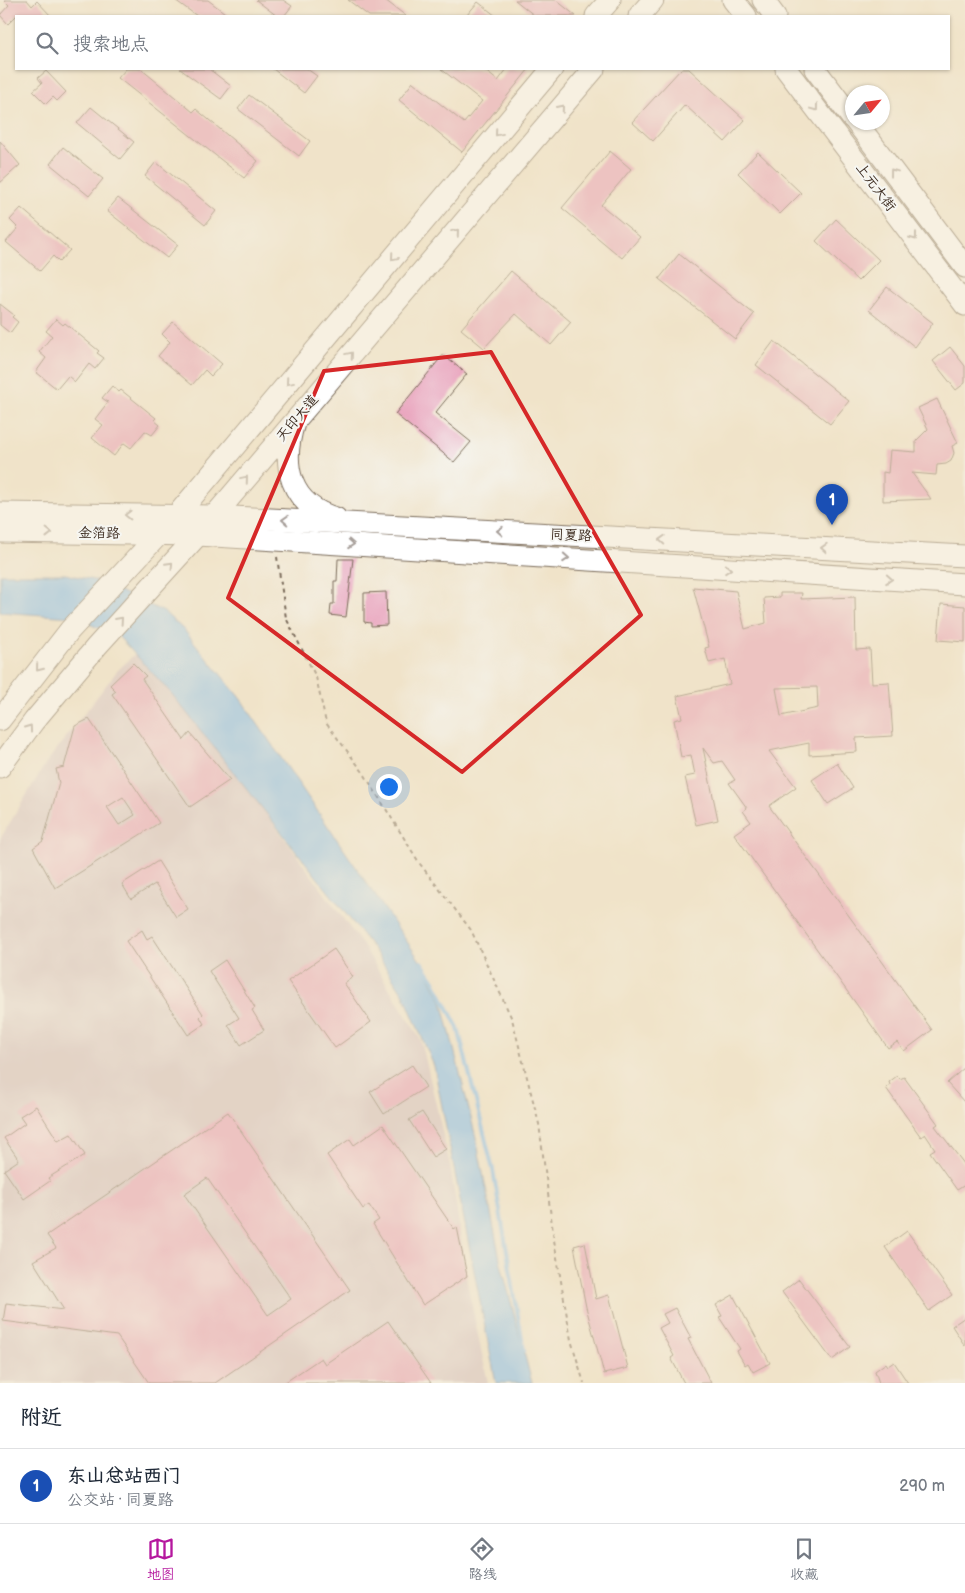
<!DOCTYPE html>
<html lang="zh">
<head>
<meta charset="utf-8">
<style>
  :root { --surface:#fff; --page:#f6f6f7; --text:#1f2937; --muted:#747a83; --line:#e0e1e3; --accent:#b5179e }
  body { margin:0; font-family:"Balsamiq Sans","LXGW WenKai TC",sans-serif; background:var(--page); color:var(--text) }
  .compass { position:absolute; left:845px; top:85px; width:45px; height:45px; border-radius:50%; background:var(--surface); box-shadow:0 1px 4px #0004; rotate:61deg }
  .you { position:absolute; left:388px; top:786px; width:18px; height:18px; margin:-12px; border:4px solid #fff; border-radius:50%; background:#1a73e8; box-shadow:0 0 0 8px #1a73e833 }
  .badge { display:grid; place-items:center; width:32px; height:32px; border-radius:50%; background:var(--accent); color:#fff; font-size:16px; font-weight:700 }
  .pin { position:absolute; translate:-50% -41px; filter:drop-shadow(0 1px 2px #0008) }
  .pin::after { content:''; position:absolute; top:26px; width:18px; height:15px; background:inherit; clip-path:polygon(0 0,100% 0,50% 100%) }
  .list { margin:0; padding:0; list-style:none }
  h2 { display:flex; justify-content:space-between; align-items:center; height:65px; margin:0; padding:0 20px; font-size:21px }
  h2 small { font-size:16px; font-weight:400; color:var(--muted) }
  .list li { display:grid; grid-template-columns:32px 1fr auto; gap:15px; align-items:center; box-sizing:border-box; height:75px; padding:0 20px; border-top:1px solid var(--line) }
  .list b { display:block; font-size:19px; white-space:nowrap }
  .list p { margin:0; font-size:16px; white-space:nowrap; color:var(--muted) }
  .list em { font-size:16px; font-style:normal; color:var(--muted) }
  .icon { flex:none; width:28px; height:28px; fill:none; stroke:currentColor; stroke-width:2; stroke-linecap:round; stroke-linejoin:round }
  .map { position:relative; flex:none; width:965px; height:1383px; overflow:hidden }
  .search { position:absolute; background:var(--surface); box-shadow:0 1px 4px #0004; left:15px; right:15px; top:15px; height:55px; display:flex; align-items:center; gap:12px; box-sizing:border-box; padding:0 18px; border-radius:0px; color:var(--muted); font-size:19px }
  .sheet { height:140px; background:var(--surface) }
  nav { display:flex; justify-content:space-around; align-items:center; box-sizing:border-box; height:70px; border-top:1px solid var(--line); background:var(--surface); font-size:14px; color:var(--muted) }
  nav a { display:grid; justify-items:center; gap:2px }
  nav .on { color:var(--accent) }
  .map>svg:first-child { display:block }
  .industrial { fill:#d2bec2 }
  .water { fill:#7cbaef; stroke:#5c7286 }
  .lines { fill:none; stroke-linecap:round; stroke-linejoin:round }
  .stream { stroke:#7cbaef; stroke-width:4 }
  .building { fill:#e89bb8; fill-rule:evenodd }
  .major-casing { stroke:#7a6b5a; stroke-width:23 }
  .path { stroke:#7a6b5a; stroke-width:2; stroke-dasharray:4 4; stroke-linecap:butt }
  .major { stroke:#fff; stroke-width:21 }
  .oneway { stroke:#a79f9a }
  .marked { fill:none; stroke:#d62828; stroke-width:4; stroke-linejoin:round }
  .labels { text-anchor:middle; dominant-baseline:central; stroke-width:4; stroke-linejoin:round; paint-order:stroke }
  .street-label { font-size:14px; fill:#3b2a1e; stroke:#f6f6f2 }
</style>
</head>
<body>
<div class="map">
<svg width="965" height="1383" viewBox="0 0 965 1383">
  <rect width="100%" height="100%" fill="#f6f6f2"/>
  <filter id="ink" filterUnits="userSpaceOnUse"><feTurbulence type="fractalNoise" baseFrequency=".02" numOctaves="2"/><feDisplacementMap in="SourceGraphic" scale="10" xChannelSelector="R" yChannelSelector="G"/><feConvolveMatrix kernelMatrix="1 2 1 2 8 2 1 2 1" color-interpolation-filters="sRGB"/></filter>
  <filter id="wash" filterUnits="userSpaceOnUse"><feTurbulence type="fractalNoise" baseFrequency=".0096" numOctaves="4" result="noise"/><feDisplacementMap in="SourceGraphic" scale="20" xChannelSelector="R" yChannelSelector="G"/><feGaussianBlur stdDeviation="1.12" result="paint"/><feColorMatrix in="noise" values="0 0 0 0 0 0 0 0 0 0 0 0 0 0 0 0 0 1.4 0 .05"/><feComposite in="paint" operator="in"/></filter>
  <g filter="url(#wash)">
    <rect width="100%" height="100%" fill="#f0e3c9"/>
    <path class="industrial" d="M 137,652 L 240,778 L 364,947 L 421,1040 L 450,1165 L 468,1287 L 488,1383 L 0,1383 L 0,839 L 46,763 L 117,671 Z"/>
    <path class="water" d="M 0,574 L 65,574 L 98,581 L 164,612 L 184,630 L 240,698 L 423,965 L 442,1001 L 452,1041 L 476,1138 L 501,1264 L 532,1383 L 496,1383 L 434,1066 L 404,995 L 373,948 L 171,693 L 118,636 L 72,617 L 0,612 Z"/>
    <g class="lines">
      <path class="stream" d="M 421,962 L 434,981 L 458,1028 L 493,1170 L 524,1351"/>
    </g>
    <g id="blocks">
      <g class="building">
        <path d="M 4,0 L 27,0 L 32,6 L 37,1 L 51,16 L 16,16 L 8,24 L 0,15 L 9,5 Z"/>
        <path d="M 175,0 L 208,0 L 229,16 L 197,16 Z"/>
        <path d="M 256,0 L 283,0 L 292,6 L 284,16 L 277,16 Z"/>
        <path d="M 348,0 L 385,0 L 406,16 L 369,16 Z"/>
        <path d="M 515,0 L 556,0 L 576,16 L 535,16 Z"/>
        <path d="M 478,2 L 496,16 L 466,16 Z"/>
        <path d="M 126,69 L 141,69 L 193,112 L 196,109 L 258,161 L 244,178 L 118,78 Z"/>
        <path d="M 180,69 L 209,69 L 231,86 L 221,99 Z"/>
        <path d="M 273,69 L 307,69 L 317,76 L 304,93 Z"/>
        <path d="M 441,69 L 483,69 L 498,81 L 507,69 L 529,69 L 462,152 L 399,100 L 413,82 L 464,123 L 482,101 Z"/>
        <path d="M 681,69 L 689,69 L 745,120 L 725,142 L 685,105 L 653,141 L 632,122 Z"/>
        <path d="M 46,71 L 66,92 L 57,101 L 53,97 L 46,104 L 33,91 L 42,83 L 38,78 Z"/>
        <path d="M 249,95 L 310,141 L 299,156 L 238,109 Z"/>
        <path d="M 91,107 L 134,142 L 120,159 L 77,123 Z"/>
        <path d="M 0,141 L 20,165 L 0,183 Z"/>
        <path d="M 63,147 L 103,179 L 89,196 L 50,164 Z"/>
        <path d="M 610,151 L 631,169 L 601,205 L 640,237 L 622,258 L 562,208 Z"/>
        <path d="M 758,152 L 801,193 L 780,214 L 738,173 Z"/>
        <path d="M 156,162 L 216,211 L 205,225 L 145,176 Z"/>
        <path d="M 118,198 L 178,245 L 167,258 L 107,211 Z"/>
        <path d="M 21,208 L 70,250 L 59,262 L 53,256 L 40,271 L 6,242 L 18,228 L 10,220 Z"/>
        <path d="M 836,219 L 879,260 L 858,281 L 816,241 Z"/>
        <path d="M 679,254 L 754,314 L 735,339 L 659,279 Z"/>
        <path d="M 511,271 L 571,322 L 551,345 L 516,314 L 484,348 L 461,329 Z"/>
        <path d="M 887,287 L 933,323 L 915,347 L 869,310 Z"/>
        <path d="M 0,304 L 14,315 L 12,317 L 18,322 L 10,333 L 0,325 Z"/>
        <path d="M 56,319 L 63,325 L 65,323 L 99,351 L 97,353 L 104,358 L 95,369 L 89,364 L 75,382 L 68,376 L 57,389 L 36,372 L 46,358 L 39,352 L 52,336 L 46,331 Z"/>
        <path d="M 173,322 L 222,364 L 211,376 L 205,370 L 192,385 L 158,356 L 170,342 L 162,334 Z"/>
        <path d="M 774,341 L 849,401 L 830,424 L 756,365 Z"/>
        <path d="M 950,347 L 965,366 L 965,383 L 956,390 L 933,361 Z"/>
        <path d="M 443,355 L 467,374 L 435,413 L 471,442 L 454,462 L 395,414 Z"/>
        <path d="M 112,386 L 119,392 L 121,390 L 156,418 L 154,420 L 160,425 L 152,435 L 145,431 L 131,448 L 124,443 L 114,456 L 92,438 L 103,425 L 95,419 L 108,402 L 102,398 Z"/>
        <path d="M 937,399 L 958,443 L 952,446 L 954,453 L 951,461 L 946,464 L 937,465 L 936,475 L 912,473 L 931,499 L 883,501 L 883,472 L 888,473 L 890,450 L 916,452 L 916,441 L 928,429 L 918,408 Z"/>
        <path d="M 338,559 L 353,559 L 346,617 L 330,615 L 331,604 L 334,604 L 334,581 L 337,581 Z"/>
        <path d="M 693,587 L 736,591 L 745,629 L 766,623 L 764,598 L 780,597 L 780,593 L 802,593 L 801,599 L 855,597 L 856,650 L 870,649 L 872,683 L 889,682 L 893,736 L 856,738 L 857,752 L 809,755 L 809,743 L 769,751 L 796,787 L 769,806 L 932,1030 L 904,1051 L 897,1042 L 888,1048 L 734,834 L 751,822 L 743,811 L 747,808 L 729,783 L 735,780 L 722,761 L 714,763 L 703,748 L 718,820 L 696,825 L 685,777 L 695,775 L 691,755 L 681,757 L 674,720 L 682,718 L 677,696 L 730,684 L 725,659 L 709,663 L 705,648 L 709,647 ZM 817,687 L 818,708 L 781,716 L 776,688 Z"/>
        <path d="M 386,592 L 387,625 L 371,626 L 371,623 L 364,622 L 364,593 Z"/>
        <path d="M 941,604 L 965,606 L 965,642 L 938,640 Z"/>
        <path d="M 133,663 L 146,676 L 142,679 L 184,740 L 190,733 L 230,780 L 190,807 L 112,694 L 116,691 L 110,685 Z"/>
        <path d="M 89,719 L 159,823 L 55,888 L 33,848 L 43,841 L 59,783 L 56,769 L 64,767 L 75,726 ZM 123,797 L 135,815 L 119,825 L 107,807 Z"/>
        <path d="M 837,763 L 853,788 L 828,804 L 812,780 Z"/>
        <path d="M 158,861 L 188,909 L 176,917 L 155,884 L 131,899 L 122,884 Z"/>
        <path d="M 142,930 L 147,939 L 152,936 L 203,1014 L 200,1017 L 204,1024 L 188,1035 L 126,941 Z"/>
        <path d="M 334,949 L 353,977 L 344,983 L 371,1022 L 335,1048 L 288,981 Z"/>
        <path d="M 225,960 L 255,1008 L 252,1010 L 264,1030 L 241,1045 L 228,1025 L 239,1018 L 209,971 Z"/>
        <path d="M 412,1065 L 426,1087 L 384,1114 L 370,1092 Z"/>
        <path d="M 965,1067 L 965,1103 L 947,1083 Z"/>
        <path d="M 897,1076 L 900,1079 L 904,1077 L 938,1124 L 935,1126 L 965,1165 L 965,1185 L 957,1190 L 930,1152 L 935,1149 L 925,1134 L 921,1137 L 886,1088 L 890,1085 L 889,1082 Z"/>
        <path d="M 36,1106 L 58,1141 L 71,1134 L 85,1155 L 48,1178 L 50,1181 L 24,1199 L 4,1170 L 19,1160 L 4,1138 L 25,1123 L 20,1116 Z"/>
        <path d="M 228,1112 L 350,1290 L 215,1383 L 149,1383 L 117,1336 L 3,1321 L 6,1303 L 64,1310 L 33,1261 L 56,1248 L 47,1235 ZM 207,1178 L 291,1299 L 268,1315 L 184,1194 Z"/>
        <path d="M 422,1112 L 446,1149 L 433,1157 L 409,1120 Z"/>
        <path d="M 383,1125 L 454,1229 L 457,1227 L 467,1276 L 423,1305 L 373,1224 L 379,1220 L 369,1205 L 363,1209 L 327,1155 L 350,1139 L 354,1145 Z"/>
        <path d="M 907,1231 L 952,1295 L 929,1311 L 885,1247 Z"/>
        <path d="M 585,1243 L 596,1299 L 609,1295 L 628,1368 L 604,1374 L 586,1307 L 574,1246 Z"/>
        <path d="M 799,1279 L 850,1347 L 832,1360 L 782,1292 Z"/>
        <path d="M 733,1295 L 770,1363 L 753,1372 L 748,1363 L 745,1365 L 737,1351 L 740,1349 L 719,1317 L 722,1316 L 716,1305 Z"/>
        <path d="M 675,1308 L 691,1338 L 688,1339 L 711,1383 L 684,1383 L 671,1358 L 674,1356 L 659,1328 L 668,1323 L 663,1314 Z"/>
        <path d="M 965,1317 L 965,1346 L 952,1326 Z"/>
        <path d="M 388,1321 L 431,1383 L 284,1383 L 321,1358 L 325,1364 Z"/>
        <path d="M 894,1362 L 908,1383 L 879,1383 L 875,1371 L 886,1363 L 888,1366 Z"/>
      </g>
    </g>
  </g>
  <g filter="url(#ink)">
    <use href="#blocks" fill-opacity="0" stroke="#7a6b5a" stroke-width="1"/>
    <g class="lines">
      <defs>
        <g id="major">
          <path d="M 733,0 L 746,16"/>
          <path d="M 763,0 L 775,16"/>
          <path d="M 596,16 L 610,0"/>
          <path d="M 639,16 L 653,0"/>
          <path d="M 786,69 L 965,305"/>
          <path d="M 815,69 L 852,118"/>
          <path d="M 856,122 L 965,267"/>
          <path d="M 294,423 C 281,465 289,505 336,518"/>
          <path d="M 0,513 L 213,516 L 965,556"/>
          <path d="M 0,532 L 198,535 L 965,584"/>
          <path d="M 0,720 L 70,630 L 177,515 L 552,69"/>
          <path d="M 0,767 L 34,721 L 97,646 L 198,535 L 594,69"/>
        </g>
      </defs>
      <use href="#major" class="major-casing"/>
      <path class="path" d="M 277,557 L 286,618 L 316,677 L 326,723 L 363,772 L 420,864 L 471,930 L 512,1019 L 539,1124 L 554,1240 L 571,1340 L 584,1383"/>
      <use href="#major" class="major"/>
    </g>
    <defs><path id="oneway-chevron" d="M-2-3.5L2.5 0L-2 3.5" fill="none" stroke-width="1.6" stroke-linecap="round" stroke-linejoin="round" transform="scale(1.25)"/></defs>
    <g class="oneway">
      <use href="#oneway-chevron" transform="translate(561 108) rotate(-50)"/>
      <use href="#oneway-chevron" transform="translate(815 108) rotate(53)"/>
      <use href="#oneway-chevron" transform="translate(498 133) rotate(130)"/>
      <use href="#oneway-chevron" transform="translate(893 172) rotate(-127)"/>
      <use href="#oneway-chevron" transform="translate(456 232) rotate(-50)"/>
      <use href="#oneway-chevron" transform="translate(914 237) rotate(53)"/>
      <use href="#oneway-chevron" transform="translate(394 257) rotate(130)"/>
      <use href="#oneway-chevron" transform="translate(350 355) rotate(-50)"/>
      <use href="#oneway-chevron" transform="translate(289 382) rotate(130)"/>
      <use href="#oneway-chevron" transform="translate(245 479) rotate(-50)"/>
      <use href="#oneway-chevron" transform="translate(128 515) rotate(-179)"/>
      <use href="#oneway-chevron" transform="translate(285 520) rotate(-177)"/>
      <use href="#oneway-chevron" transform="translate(500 531) rotate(-177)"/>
      <use href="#oneway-chevron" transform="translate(49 533) rotate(1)"/>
      <use href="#oneway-chevron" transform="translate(662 540) rotate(-177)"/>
      <use href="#oneway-chevron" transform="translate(351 544) rotate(4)"/>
      <use href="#oneway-chevron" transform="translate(824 548) rotate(-177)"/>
      <use href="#oneway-chevron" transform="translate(566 558) rotate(4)"/>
      <use href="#oneway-chevron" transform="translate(170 565) rotate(-47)"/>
      <use href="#oneway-chevron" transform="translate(728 569) rotate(4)"/>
      <use href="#oneway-chevron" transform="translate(889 579) rotate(4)"/>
      <use href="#oneway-chevron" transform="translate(120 620) rotate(-48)"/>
      <use href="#oneway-chevron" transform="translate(39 668) rotate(129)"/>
      <use href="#oneway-chevron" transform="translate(29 728) rotate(-54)"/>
    </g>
  </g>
  <path d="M0 0H965V1383H0ZM 491,352 L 641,615 L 462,772 L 228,598 L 324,371 Z" fill="#f0e3c9" fill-opacity=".55" fill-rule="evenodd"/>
  <path class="marked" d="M 491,352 L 641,615 L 462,772 L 228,598 L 324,371 Z"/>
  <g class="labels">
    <g class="street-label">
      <text transform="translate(876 187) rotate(53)">上元大街</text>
      <text transform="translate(297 418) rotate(-50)">天印大道</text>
      <text transform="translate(99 533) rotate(1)">金箔路</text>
      <text transform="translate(571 535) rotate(3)">同夏路</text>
    </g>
  </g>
</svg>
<svg class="compass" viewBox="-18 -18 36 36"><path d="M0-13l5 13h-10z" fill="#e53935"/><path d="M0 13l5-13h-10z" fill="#747a83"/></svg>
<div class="you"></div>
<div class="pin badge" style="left:832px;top:525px;background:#1a4fb4">1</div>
<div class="search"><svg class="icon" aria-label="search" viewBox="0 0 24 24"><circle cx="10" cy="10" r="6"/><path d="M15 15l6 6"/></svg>搜索地点</div>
</div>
<section class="sheet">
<h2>附近<small></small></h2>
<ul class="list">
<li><span class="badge" style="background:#1a4fb4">1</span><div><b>东山总站西门</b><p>公交站 · 同夏路</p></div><em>290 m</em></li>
</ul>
</section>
<nav>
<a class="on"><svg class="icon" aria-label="map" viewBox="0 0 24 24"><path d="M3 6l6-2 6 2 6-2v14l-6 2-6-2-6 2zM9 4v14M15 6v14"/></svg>地图</a>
<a><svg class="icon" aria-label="directions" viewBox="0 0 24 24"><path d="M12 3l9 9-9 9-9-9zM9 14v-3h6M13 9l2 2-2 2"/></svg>路线</a>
<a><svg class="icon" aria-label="saved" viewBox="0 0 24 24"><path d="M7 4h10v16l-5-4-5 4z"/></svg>收藏</a>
</nav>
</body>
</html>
